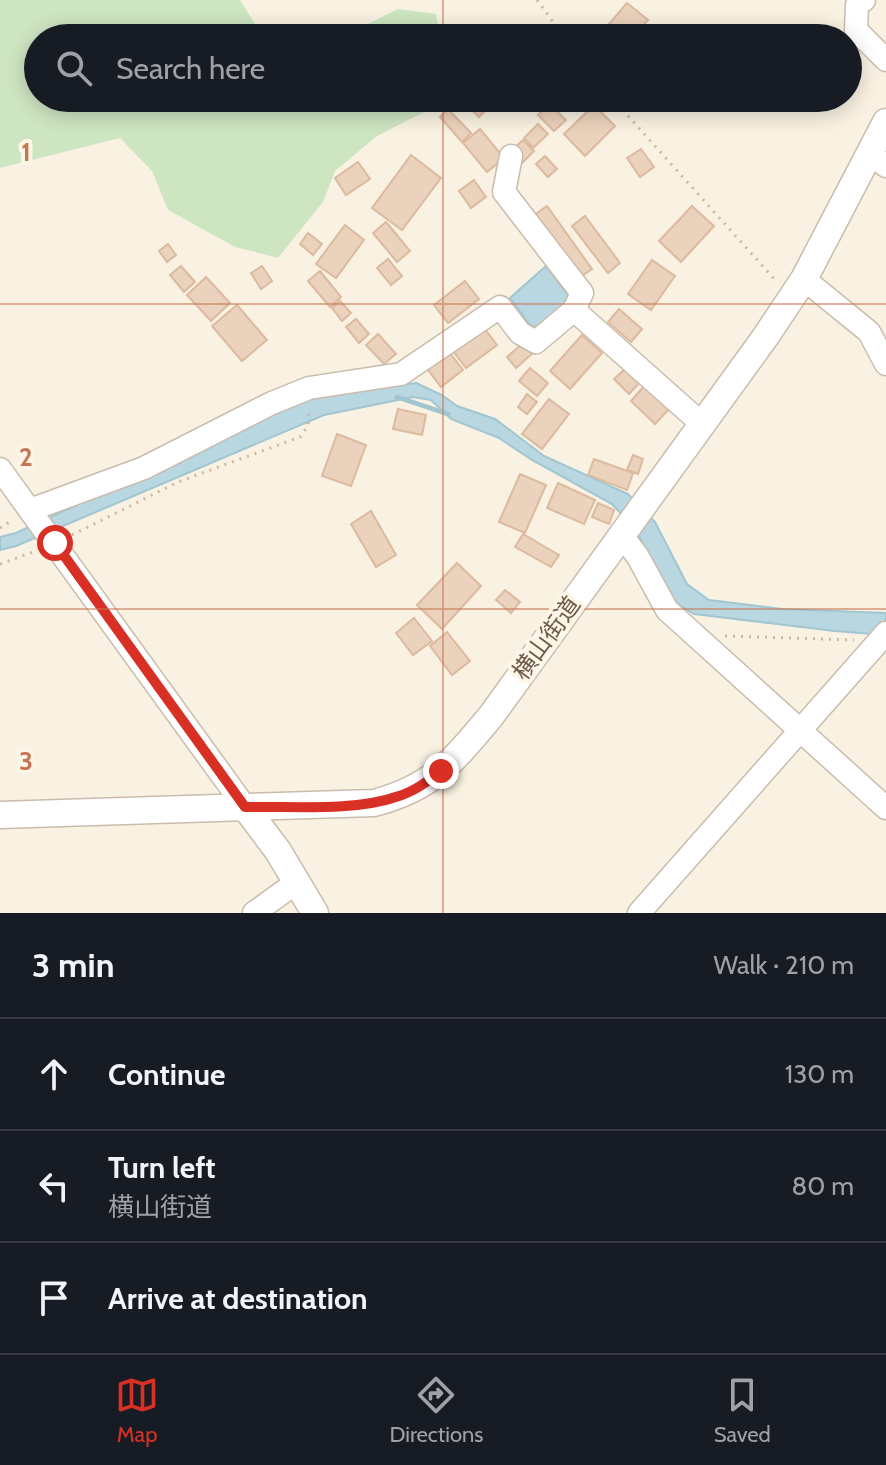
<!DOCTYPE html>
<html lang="en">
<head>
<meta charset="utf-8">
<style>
  :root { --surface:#171b24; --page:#242831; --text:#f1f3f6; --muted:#9ea1a6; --line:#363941; --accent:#d93025 }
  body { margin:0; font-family:Cabin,"Noto Sans JP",sans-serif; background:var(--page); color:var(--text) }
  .stop { position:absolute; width:24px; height:24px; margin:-18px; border:6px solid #d93025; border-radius:50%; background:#fff }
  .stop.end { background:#d93025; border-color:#fff; box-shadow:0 2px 8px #0008 }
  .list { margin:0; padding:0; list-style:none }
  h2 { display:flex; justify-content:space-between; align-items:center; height:104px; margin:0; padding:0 32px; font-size:34px }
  h2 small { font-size:26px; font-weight:400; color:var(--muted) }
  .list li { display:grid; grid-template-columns:52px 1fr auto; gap:24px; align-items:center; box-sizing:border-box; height:112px; padding:0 32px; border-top:2px solid var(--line) }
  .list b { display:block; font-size:30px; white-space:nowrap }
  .list p { margin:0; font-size:26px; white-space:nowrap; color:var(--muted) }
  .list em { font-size:26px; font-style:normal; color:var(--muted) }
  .icon { flex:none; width:44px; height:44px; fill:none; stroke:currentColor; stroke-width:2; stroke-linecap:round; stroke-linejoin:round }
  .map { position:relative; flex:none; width:886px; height:913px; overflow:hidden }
  .search { position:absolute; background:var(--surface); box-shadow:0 4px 20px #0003; left:24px; right:24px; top:24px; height:88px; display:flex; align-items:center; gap:20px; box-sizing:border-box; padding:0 28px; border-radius:44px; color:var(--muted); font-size:30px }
  .sheet { height:440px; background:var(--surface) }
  nav { display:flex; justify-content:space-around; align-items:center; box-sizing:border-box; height:112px; border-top:2px solid var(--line); background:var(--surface); font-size:22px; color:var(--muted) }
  nav a { display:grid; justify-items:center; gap:4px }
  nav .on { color:var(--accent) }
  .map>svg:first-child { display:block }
  .green { fill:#cee5c2 }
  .water { fill:#b9d7e0; stroke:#a0c6d1; stroke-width:2 }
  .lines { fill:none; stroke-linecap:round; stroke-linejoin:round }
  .stream { stroke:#a0c6d1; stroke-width:5 }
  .building { fill:#ebd2bc; stroke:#dcba9f; stroke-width:2 }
  .minor-casing { stroke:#cabcad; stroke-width:25 }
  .tertiary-casing { stroke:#cabcad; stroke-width:29 }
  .path { stroke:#d0b6a0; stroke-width:3; stroke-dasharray:2 6; stroke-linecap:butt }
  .minor { stroke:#fff; stroke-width:22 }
  .tertiary { stroke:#fff; stroke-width:26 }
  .route { stroke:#d93025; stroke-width:10 }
  .grid { fill:none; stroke:#c77552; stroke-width:2; stroke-opacity:0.55 }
  .labels { text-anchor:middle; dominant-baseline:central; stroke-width:8; stroke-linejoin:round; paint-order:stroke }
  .street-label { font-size:24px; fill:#6d5a4b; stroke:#fdf6e7 }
  .grid-label { font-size:26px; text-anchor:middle; font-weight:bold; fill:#c77552; stroke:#fdf6e7; stroke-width:8; stroke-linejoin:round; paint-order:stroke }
</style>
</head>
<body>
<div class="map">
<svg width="886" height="913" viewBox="0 0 886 913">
  <rect width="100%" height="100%" fill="#f9f2e2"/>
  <g class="green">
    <path d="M 0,0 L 240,0 L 255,24 L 281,38 L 38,38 L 38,98 L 430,98 L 426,111 L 377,136 L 335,171 L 323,202 L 278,258 L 235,247 L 168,210 L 152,171 L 120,138 L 0,168 Z"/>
    <path d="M 398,9 L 436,14 L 440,38 L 339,38 Z"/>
  </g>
  <g class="water">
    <path d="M 546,266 L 568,295 C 564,307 547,324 534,327 L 529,324 L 510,298 Z"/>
    <path d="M 416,383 L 442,395 L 457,406 L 495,419 L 544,456 L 628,494 L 655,522 L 687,584 L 709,600 L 782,609 L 886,613 L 886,635 L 835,631 L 694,614 L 673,601 L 658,580 L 637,531 L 612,504 L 532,460 L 499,438 L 451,419 L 431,400 L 413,397 L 324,415 L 16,546 L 0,550 L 0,537 L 16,533 L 297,403 L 342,391 Z"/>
  </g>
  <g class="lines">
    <path class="stream" d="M 397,397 L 448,414"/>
  </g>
  <g class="building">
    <path d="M 627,3 L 648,20 L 633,38 L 597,38 Z"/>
    <path d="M 460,98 L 497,98 L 479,117 Z"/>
    <path d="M 549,104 L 566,120 L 554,131 L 538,115 Z"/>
    <path d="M 594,105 L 615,126 L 585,156 L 564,134 Z"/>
    <path d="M 448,109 L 471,133 L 462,142 L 440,117 Z"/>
    <path d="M 538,124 L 548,134 L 533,148 L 524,138 Z"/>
    <path d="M 480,129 L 504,158 L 487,172 L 463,143 Z"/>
    <path d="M 523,140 L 534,151 L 522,163 L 511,151 Z"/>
    <path d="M 641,149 L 654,167 L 640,177 L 627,158 Z"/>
    <path d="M 411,155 L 441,178 L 402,230 L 372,208 Z"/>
    <path d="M 545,156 L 557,169 L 548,177 L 536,164 Z"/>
    <path d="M 358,162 L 370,179 L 346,195 L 335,178 Z"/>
    <path d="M 474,180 L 486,197 L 471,208 L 459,191 Z"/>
    <path d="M 547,206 L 592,269 L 576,280 L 532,217 Z"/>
    <path d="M 692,206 L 714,226 L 681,262 L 659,241 Z"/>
    <path d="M 585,216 L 620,263 L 608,273 L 572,226 Z"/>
    <path d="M 386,222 L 410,251 L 397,262 L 373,233 Z"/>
    <path d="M 345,225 L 364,240 L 336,278 L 316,264 Z"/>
    <path d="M 308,233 L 322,244 L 313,255 L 300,244 Z"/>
    <path d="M 168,244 L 176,255 L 167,262 L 159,251 Z"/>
    <path d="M 388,259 L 402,276 L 391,285 L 377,268 Z"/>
    <path d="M 652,260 L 675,276 L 651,310 L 628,294 Z"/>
    <path d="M 181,266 L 195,282 L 184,292 L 170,275 Z"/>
    <path d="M 262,266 L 272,281 L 261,289 L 251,273 Z"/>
    <path d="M 320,271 L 341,297 L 330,307 L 308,281 Z"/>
    <path d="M 206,277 L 230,303 L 211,321 L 187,295 Z"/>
    <path d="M 465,281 L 479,299 L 448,323 L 434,305 Z"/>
    <path d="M 340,301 L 351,313 L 342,321 L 332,308 Z"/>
    <path d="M 237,305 L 267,340 L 242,361 L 212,326 Z"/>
    <path d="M 619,309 L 642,329 L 631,342 L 608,322 Z"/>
    <path d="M 356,319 L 369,334 L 359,343 L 346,327 Z"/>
    <path d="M 481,324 L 497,345 L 466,368 L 450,347 Z"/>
    <path d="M 378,334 L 396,354 L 384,364 L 366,345 Z"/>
    <path d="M 582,335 L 602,353 L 570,389 L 550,371 Z"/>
    <path d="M 524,342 L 534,352 L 516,368 L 507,357 Z"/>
    <path d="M 447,349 L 463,370 L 441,387 L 425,366 Z"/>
    <path d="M 530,368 L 548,383 L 537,396 L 519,381 Z"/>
    <path d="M 626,368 L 640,382 L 629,394 L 614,379 Z"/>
    <path d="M 645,385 L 670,408 L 655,424 L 631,401 Z"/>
    <path d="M 527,394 L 537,402 L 527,414 L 518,407 Z"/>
    <path d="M 549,399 L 569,414 L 542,449 L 522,434 Z"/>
    <path d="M 398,409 L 426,415 L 422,435 L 393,429 Z"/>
    <path d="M 337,434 L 366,445 L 351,486 L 322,476 Z"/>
    <path d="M 633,455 L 643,459 L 638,474 L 627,470 Z"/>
    <path d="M 594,459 L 633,473 L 627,490 L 588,475 Z"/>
    <path d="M 520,474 L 546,485 L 525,533 L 499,522 Z"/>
    <path d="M 558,483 L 595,500 L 584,524 L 547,508 Z"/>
    <path d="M 598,503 L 614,510 L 609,524 L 592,517 Z"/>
    <path d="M 371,511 L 396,555 L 376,567 L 351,524 Z"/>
    <path d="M 523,534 L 559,555 L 551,567 L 515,547 Z"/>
    <path d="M 457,563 L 481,586 L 442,629 L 417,605 Z"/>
    <path d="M 505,590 L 520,602 L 511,613 L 496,600 Z"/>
    <path d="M 414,618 L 432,641 L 413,655 L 396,633 Z"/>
    <path d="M 447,632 L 470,661 L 452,675 L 430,646 Z"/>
  </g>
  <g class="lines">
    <defs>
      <g id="minor">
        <path d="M 864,0 L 857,5 L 856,30 L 886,60"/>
        <path d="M 870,154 L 886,166"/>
        <path d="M 511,156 L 504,192 L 582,293 L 574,310"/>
        <path d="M 804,279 L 869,332 L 886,364"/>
        <path d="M 0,469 L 245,807"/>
        <path d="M 30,510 L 144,468 L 272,403 L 309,388 L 401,374 L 500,307 L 520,333 L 536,342 L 574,310 L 702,424"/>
        <path d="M 621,534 L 638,557 L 667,610 L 886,808"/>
        <path d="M 254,913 L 297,882"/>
        <path d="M 639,913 L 886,633"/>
      </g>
      <g id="tertiary">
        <path d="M 245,807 L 278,851 L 315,913"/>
        <path d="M 0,815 L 374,803 C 434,787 453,761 491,716 L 766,336 L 804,279 L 886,122"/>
      </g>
    </defs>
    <use href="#minor" class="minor-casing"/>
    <use href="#tertiary" class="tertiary-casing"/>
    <g class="path">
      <path d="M 537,0 L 565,38"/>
      <path d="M 612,98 L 776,281"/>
      <path d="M 0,528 L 13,520"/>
      <path d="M 72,535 L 178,482 L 300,437 L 308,426 L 309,408"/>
      <path d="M 0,564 L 36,551"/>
      <path d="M 725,636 L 854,640"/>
    </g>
    <use href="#minor" class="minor"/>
    <use href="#tertiary" class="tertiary"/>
  </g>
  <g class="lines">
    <path class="route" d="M 55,543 L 245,807 C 292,806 354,812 399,796 C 415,791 428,781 441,771"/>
  </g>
  <path class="grid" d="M 443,0 L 443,38M 443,98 L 443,913M 0,304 L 886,304M 0,609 L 886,609"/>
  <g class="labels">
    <g class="street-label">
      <text transform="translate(546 638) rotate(-54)">横山街道</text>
    </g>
  </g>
  <g class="grid-label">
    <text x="26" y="161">1</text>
    <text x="26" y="466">2</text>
    <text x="26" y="770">3</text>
  </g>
</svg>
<div class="stop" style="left:55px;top:543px"></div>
<div class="stop end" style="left:441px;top:771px"></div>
<div class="search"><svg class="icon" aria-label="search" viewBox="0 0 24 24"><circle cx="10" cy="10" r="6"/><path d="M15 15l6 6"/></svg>Search here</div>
</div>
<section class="sheet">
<h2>3 min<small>Walk · 210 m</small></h2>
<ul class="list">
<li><svg class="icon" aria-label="ahead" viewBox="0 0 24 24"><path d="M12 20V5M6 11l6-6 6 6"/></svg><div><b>Continue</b></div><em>130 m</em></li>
<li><svg class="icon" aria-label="left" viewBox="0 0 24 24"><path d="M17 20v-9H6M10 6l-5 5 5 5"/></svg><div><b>Turn left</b><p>横山街道</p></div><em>80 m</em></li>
<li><svg class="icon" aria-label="arrive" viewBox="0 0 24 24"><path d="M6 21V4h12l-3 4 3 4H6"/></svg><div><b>Arrive at destination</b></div></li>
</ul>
</section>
<nav>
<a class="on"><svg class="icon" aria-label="map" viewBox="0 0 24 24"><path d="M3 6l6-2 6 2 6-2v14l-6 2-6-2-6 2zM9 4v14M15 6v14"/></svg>Map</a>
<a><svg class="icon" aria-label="directions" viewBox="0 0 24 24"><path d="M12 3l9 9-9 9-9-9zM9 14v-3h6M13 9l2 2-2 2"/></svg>Directions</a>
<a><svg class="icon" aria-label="saved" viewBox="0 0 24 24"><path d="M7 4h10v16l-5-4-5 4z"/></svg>Saved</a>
</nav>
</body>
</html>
